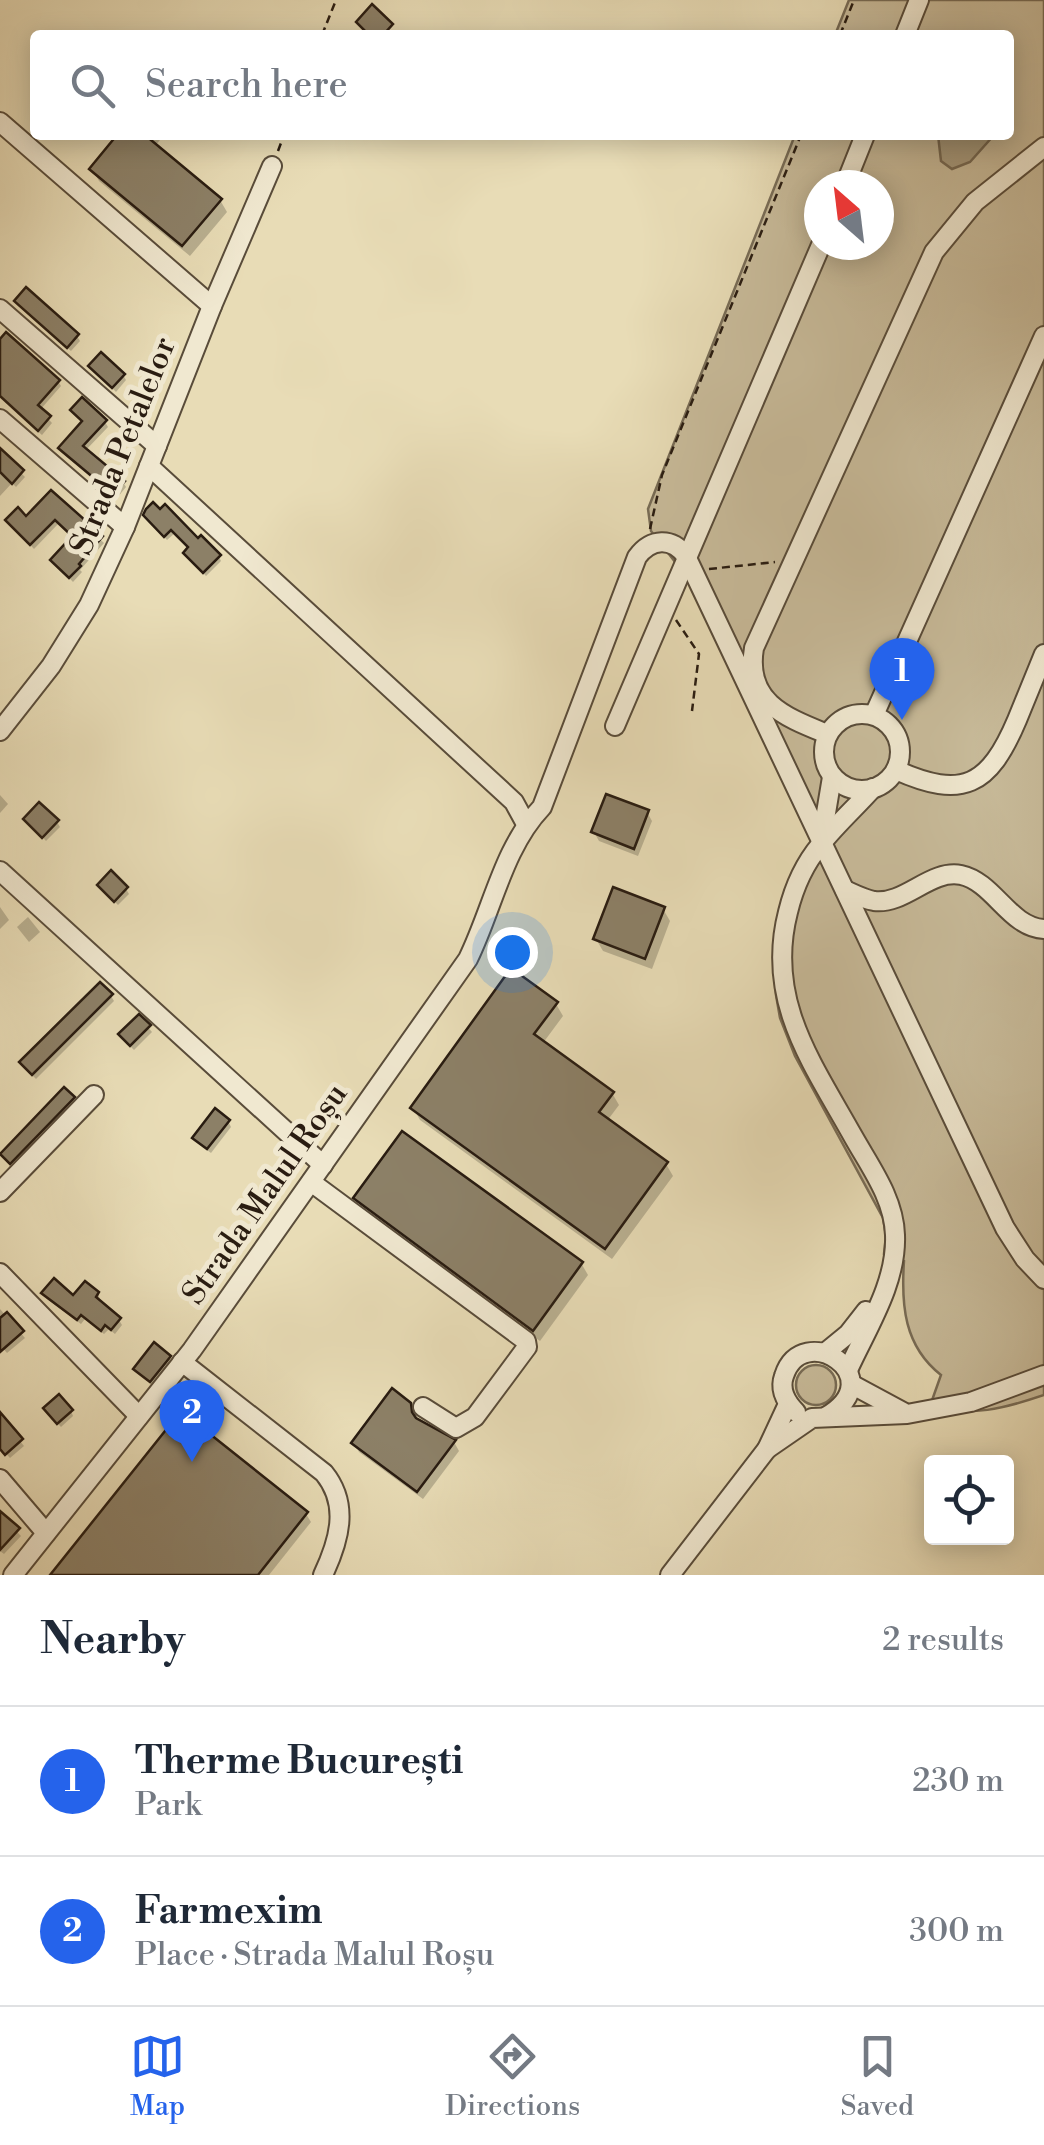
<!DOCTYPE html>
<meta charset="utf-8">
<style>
body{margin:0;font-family:"Libre Bodoni",serif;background:#f6f6f7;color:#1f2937}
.controls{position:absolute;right:30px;bottom:30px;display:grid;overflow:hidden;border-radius:10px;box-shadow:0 5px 25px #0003}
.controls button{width:90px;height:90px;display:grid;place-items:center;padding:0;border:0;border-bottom:2px solid #e0e1e3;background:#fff;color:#1f2937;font:50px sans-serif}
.compass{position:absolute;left:804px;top:170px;width:90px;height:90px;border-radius:50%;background:#fff;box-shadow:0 5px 25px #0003;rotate:332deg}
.you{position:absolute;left:512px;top:952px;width:35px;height:35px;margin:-25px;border:8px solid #fff;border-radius:50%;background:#1a73e8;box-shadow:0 0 0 15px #1a73e833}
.badge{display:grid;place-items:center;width:65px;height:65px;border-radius:50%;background:#2563eb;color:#fff;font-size:32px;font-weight:700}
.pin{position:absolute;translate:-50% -82px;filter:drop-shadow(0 2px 5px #0008)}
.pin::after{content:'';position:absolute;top:52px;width:35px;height:30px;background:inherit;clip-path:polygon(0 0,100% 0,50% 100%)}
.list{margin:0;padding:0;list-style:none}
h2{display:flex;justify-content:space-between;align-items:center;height:130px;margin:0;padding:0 40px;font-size:42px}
h2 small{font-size:32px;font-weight:400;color:#747a83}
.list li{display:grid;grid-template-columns:65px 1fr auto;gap:30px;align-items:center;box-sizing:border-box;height:150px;padding:0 40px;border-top:2px solid #e0e1e3}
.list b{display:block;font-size:38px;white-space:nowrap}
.list p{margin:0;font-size:32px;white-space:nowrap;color:#747a83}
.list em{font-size:32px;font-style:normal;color:#747a83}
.icon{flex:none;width:55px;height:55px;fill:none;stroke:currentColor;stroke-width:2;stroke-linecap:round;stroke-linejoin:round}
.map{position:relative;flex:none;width:1044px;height:1575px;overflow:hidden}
.search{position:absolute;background:#fff;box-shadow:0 5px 25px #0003;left:30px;right:30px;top:30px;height:110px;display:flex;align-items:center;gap:25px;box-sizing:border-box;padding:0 35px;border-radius:10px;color:#747a83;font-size:38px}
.sheet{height:430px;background:#fff}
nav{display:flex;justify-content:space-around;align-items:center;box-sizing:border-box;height:140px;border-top:2px solid #e0e1e3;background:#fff;font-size:28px;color:#747a83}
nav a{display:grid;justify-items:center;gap:5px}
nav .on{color:#2563eb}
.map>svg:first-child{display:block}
</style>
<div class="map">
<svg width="1044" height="1575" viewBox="0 0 1044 1575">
<rect width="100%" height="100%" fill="#e8dcb6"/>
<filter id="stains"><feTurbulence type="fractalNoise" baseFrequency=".002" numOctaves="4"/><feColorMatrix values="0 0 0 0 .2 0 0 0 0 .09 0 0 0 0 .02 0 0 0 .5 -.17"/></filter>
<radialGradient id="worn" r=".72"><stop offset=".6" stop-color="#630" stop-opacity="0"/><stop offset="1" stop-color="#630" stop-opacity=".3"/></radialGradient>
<g fill="#c8bb9a" stroke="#786c56" stroke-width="2.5" fill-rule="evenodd">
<path d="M849 0H1044V1395C1006 1408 969 1418 930 1406L941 1375C904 1346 901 1305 904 1261L884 1254 886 1236 883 1218 795 1056 780 1018 776 995 774 970 820 844 686 576 651 531 648 509 795 135H1009V35H835ZM819 185H879V245H819Z"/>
<circle cx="816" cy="1385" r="20"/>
</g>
<polygon fill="#a79b7e" stroke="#756852" stroke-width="2.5" points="938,135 994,135 970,162 952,169 941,161"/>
<g fill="#0003">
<polygon points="120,135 164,135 155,146 220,200 227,212 190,256 99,181 92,169"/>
<polygon points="17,302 77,336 80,341 71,351 20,307"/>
<polygon points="0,343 58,381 61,386 40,410 52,423 42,435 0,397"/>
<polygon points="91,366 123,375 126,380 116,392"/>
<polygon points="73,411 105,422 108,427 85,451 123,482 126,487 117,498 64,453 84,423"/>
<polygon points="0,452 25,477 16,487 12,483 0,496"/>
<polygon points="51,493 104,543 80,570 82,572 73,582 53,561 74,537 59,523 34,549 8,521 26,519"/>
<polygon points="160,512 219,557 221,561 206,576 188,557 190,549 175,533 167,540 149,520"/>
<polygon points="0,795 8,804 0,813"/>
<polygon points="647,812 652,821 638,856 599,841 594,832"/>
<polygon points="26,820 57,822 60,827 46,841"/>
<polygon points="126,889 129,894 118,905 103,890"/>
<polygon points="0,907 9,920 0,929"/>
<polygon points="663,909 670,921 652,969 603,951 596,939"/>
<polygon points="28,917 40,932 29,942 17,927"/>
<polygon points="111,996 114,1001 36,1079 25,1068"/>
<polygon points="556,1004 563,1016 543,1043 612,1093 619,1105 607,1121 666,1164 673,1176 612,1259 420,1120 413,1108"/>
<polygon points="139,1017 152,1032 134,1050 124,1040"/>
<polygon points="73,1099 76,1104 14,1168 6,1160 3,1155"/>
<polygon points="228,1121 231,1127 211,1153 198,1143 195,1138"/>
<polygon points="356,1198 581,1263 588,1275 540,1341 363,1210"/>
<polygon points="44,1294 74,1299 98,1294 100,1299 98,1302 119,1320 122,1325 115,1334 109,1329 104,1334 85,1319 81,1324 47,1299"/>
<polygon points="0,1309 25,1338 7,1353 0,1345"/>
<polygon points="169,1357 172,1362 154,1386 136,1369"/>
<polygon points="410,1405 415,1414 415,1420 454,1442 459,1451 423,1499 359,1452 354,1443"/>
<polygon points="71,1411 73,1416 61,1427 49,1414"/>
<polygon points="0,1416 24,1446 10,1458 0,1447"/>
<polygon points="0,1514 21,1536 4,1554 0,1551"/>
<polygon points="306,1514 311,1522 269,1575 53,1575"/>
</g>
<g fill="#8c8067" stroke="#291c11" stroke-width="2.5">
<polygon points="372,4 393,24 383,35 369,35 356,22"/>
<polygon points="117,135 145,135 222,199 182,246 89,169"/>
<polygon points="26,287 79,334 67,348 14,301"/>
<polygon points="6,332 60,380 38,405 51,416 38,431 0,396 0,339"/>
<polygon points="101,352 125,374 112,388 88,366"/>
<polygon points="82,397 107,420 83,446 125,481 113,494 58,448 82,421 70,410"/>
<polygon points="0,448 24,470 12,484 0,472"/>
<polygon points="51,490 103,536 79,564 81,566 69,578 50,560 72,536 55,520 30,545 5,520 18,507 26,516"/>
<polygon points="153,502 160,509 165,504 198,538 201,535 221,555 203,573 183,553 188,547 171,530 164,537 143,515 146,509"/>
<polygon points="606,794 649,810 634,849 591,832"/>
<polygon points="39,802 59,820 42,838 23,819"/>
<polygon points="111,870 128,887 114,902 97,885"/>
<polygon points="613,887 665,907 645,959 593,939"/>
<polygon points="511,968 558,1002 534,1034 614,1092 599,1112 668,1162 605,1249 410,1108"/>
<polygon points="100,982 113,994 32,1075 19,1062"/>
<polygon points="139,1014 151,1025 130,1046 118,1034"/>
<polygon points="64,1087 75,1097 10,1164 0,1154"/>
<polygon points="215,1108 230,1120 207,1149 192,1138"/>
<polygon points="402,1131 583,1262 533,1331 353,1198"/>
<polygon points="54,1278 73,1295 85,1281 99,1292 96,1297 121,1318 111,1330 105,1325 101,1331 81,1315 77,1320 41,1293"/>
<polygon points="7,1312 24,1331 0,1352 0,1318"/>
<polygon points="154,1342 171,1356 150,1382 133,1369"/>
<polygon points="392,1388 411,1403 412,1412 416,1418 456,1440 417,1492 351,1443"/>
<polygon points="59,1394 73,1410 57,1424 43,1408"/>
<polygon points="181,1411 308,1512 258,1575 50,1575"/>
<polygon points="0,1412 23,1439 5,1455 0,1449"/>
<polygon points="0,1511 20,1528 0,1550"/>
</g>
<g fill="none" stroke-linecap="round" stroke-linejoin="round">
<defs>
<g id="minor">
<polyline points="905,35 919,0"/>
<polyline points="0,122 212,306"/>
<polyline points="845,185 865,135"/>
<polyline points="0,309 157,446"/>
<polyline points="0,419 125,527"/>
<polyline points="149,466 514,802 526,824"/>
<circle cx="862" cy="752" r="38"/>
<polyline points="874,715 1044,336"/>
<polyline points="615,726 821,245"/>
<polyline points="0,731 51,666 89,605 125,527 212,306 272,166"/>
<path d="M827 734C785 717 745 702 754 648L934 252 975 202 1044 147"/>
<path d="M896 770C963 800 989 786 1017 720 1026 698 1035 676 1044 654"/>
<polyline points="821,843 832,777"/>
<polyline points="0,871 323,1165"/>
<path d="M845 890C854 894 863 899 874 901 905 905 930 869 961 875 994 882 1009 927 1044 929"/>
<polyline points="311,1182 526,1341 527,1347 524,1351 475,1417 456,1428 423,1407"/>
<polyline points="0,1192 94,1095"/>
<polyline points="0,1273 139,1416"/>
<polyline points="826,1352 848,1334 866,1311"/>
<path d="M182 1362 324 1473C350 1505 339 1541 323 1575"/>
<path d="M848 1370C867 1328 897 1283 895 1235 894 1199 871 1168 854 1138 813 1064 765 1001 788 912 794 887 805 863 821 844 837 824 856 807 873 788"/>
<polyline points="851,1384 903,1412"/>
<path d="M796 1412C786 1402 779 1390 784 1376 802 1319 893 1376 827 1416"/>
<polyline points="767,1449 812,1418 907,1414 971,1402 1044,1375"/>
<polyline points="0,1479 46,1533"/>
<path d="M13 1575 192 1350 468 959C493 908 503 848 542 807L637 557C651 538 672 537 686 556L1005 1228 1025 1259 1044 1279"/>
<polyline points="670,1575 767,1449 788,1404"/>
</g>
</defs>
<use href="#minor" stroke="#594c3a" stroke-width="22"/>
<g stroke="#291c11" stroke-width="2.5" stroke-dasharray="8 5" stroke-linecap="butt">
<polyline points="322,35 336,0"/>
<polyline points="840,35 854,0"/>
<polyline points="278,151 284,135"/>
<polyline points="650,529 662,475 801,135"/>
<polyline points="709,569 775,562"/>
<polyline points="676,620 699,654 692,711"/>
</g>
<use href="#minor" stroke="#f0e8d0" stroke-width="18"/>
</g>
<g text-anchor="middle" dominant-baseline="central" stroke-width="10" stroke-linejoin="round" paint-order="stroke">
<g font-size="32" fill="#291c11" stroke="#f0e8d0">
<text transform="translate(123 446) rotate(-68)">Strada Petalelor</text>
<text transform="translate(265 1194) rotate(-55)">Strada Malul Roșu</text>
</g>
</g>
<rect width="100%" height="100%" filter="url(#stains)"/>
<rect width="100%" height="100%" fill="url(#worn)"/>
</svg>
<div class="controls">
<button><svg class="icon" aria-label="locate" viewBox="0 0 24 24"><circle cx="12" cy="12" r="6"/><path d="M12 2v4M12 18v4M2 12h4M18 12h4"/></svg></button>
</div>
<svg class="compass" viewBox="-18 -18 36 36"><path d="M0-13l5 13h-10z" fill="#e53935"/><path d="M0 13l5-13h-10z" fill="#747a83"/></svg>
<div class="you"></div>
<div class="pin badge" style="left:902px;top:720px">1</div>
<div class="pin badge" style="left:192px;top:1462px">2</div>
<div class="search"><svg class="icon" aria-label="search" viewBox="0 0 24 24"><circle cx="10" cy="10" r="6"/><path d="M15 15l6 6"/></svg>Search here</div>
</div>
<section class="sheet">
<h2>Nearby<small>2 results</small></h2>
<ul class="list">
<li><span class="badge">1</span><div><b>Therme București</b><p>Park</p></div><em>230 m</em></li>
<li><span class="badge">2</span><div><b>Farmexim</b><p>Place · Strada Malul Roșu</p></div><em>300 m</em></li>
</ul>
</section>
<nav>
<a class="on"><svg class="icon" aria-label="map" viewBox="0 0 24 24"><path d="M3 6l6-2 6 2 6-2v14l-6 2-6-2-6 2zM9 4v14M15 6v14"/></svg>Map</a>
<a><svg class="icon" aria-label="directions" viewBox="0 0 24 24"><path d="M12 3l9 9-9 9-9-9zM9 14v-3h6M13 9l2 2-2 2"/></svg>Directions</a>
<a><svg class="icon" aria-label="saved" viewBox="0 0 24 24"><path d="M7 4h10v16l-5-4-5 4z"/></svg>Saved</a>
</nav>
